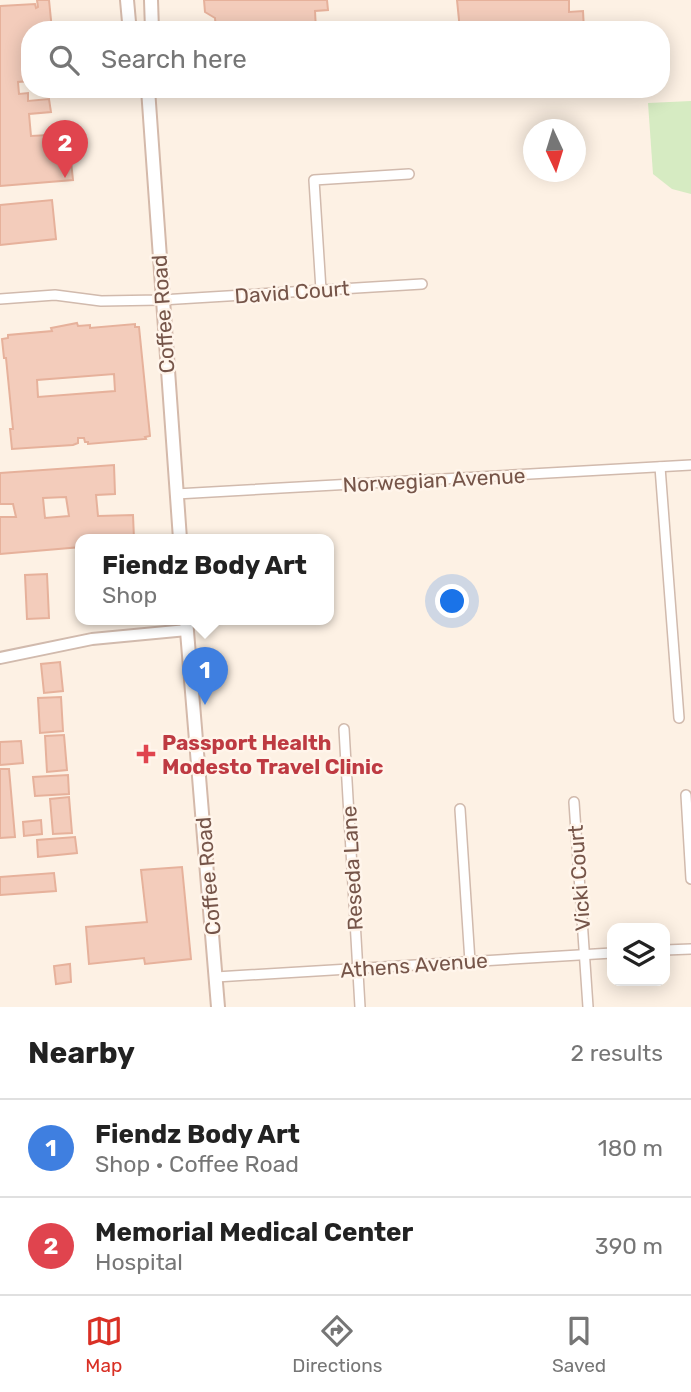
<!DOCTYPE html>
<meta charset="utf-8">
<style>
body{margin:0;font-family:Rubik,sans-serif;background:#f6f6f6;color:#222}
.controls{position:absolute;right:21px;bottom:21px;display:grid;overflow:hidden;border-radius:14px;box-shadow:0 4px 18px #0003}
.controls button{width:63px;height:63px;display:grid;place-items:center;padding:0;border:0;border-bottom:2px solid #e0e0e0;background:#fff;color:#222;font:35px sans-serif}
.compass{position:absolute;left:523px;top:119px;width:63px;height:63px;border-radius:50%;background:#fff;box-shadow:0 4px 18px #0003;rotate:176deg}
.you{position:absolute;left:453px;top:602px;width:24px;height:24px;margin:-18px;border:5px solid #fff;border-radius:50%;background:#1a73e8;box-shadow:0 0 0 10px #1a73e833}
.badge{display:grid;place-items:center;width:46px;height:46px;border-radius:50%;background:#d93025;color:#fff;font-size:23px;font-weight:700}
.pin{position:absolute;translate:-50% -58px;filter:drop-shadow(0 2px 4px #0008)}
.pin::after{content:'';position:absolute;top:37px;width:24px;height:21px;background:inherit;clip-path:polygon(0 0,100% 0,50% 100%)}
.popup{position:absolute;left:75px;top:534px;width:259px;height:91px;box-sizing:border-box;display:grid;place-content:center;border-radius:14px;background:#fff;filter:drop-shadow(0 2px 5px #0005);font-size:23px;white-space:nowrap;color:#767676}
.popup b{font-size:26px;color:#222}
.popup::after{content:'';position:absolute;left:50%;top:100%;margin-left:-14px;border:14px solid transparent;border-top-color:#fff}
.list{margin:0;padding:0;list-style:none}
h2{display:flex;justify-content:space-between;align-items:center;height:91px;margin:0;padding:0 28px;font-size:30px}
h2 small{font-size:23px;font-weight:400;color:#767676}
.list li{display:grid;grid-template-columns:46px 1fr auto;gap:21px;align-items:center;box-sizing:border-box;height:98px;padding:0 28px;border-top:2px solid #e0e0e0}
.list b{display:block;font-size:26px;white-space:nowrap}
.list p{margin:0;font-size:23px;white-space:nowrap;color:#767676}
.list em{font-size:23px;font-style:normal;color:#767676}
.icon{flex:none;width:38px;height:38px;fill:none;stroke:currentColor;stroke-width:2;stroke-linecap:round;stroke-linejoin:round}
.map{position:relative;flex:none;width:691px;height:1007px;overflow:hidden}
.search{position:absolute;background:#fff;box-shadow:0 4px 18px #0003;left:21px;right:21px;top:21px;height:77px;display:flex;align-items:center;gap:18px;box-sizing:border-box;padding:0 24px;border-radius:28px;color:#767676;font-size:26px}
.sheet{height:287px;background:#fff}
nav{display:flex;justify-content:space-around;align-items:center;box-sizing:border-box;height:98px;border-top:2px solid #e0e0e0;background:#fff;font-size:19px;color:#767676}
nav a{display:grid;justify-items:center;gap:4px}
nav .on{color:#d93025}
.map>svg:first-child{display:block}
</style>
<div class="map">
<svg width="691" height="1007" viewBox="0 0 691 1007">
<rect width="100%" height="100%" fill="#fdf1e4"/>
<polygon fill="#d6ebc2" points="691,101 691,194 672,189 653,174 648,103"/>
<g fill="#f3ccbb" stroke="#e6b19b" stroke-width="2" fill-rule="evenodd">
<polygon points="37,0 49,0 52,30 30,30 30,81 18,82 19,94 28,93 28,101 49,99 51,112 29,114 31,136 68,134 70,138 69,143 73,180 0,186 0,6 35,4 36,8 38,7"/>
<polygon points="204,0 327,0 328,10 315,11 316,30 216,30 215,18 205,12"/>
<polygon points="457,0 569,0 569,12 583,11 584,30 460,30"/>
<polygon points="220,89 249,89 249,93 220,95"/>
<polygon points="52,200 56,239 0,245 0,205"/>
<path d="M77 323 78 326 90 325V328L135 324V327H139L150 436 145 437 146 439 88 444V442H85L84 438H78V443L73 445 12 449 10 429H13L6 358H4L2 339 8 338V335L52 331 51 328ZM114 374 115 391 38 397 37 380Z"/>
<path d="M114 465 115 494 96 495 98 516 133 515 134 539H81V547L0 554V517H16L13 504H0V473ZM66 497 69 516 45 518 43 498Z"/>
<polygon points="47,574 49,618 27,619 25,575"/>
<polygon points="60,662 63,691 44,693 41,664"/>
<polygon points="61,697 63,731 40,733 38,698"/>
<polygon points="64,735 67,770 47,772 45,736"/>
<polygon points="21,741 23,763 0,765 0,742"/>
<polygon points="0,769 9,769 15,837 0,838"/>
<polygon points="68,775 69,794 35,796 33,777"/>
<polygon points="69,797 72,833 53,834 50,799"/>
<polygon points="41,820 42,834 24,836 23,822"/>
<polygon points="75,837 77,853 38,857 37,840"/>
<polygon points="182,867 191,959 145,964 144,958 89,964 86,927 147,922 141,870"/>
<polygon points="54,873 56,891 0,895 0,877"/>
<polygon points="70,964 71,982 56,984 54,966"/>
</g>
<g fill="none" stroke-linecap="round" stroke-linejoin="round">
<defs>
<g id="minor">
<polyline points="321,290 314,180 409,174"/>
<polyline points="0,299 55,295 101,301 161,300 422,284"/>
<polyline points="660,467 679,718"/>
<polyline points="176,494 691,465"/>
<polyline points="344,729 360,1007"/>
<polyline points="686,795 691,879"/>
<polyline points="574,802 588,1007"/>
<polyline points="460,809 470,962"/>
<polyline points="665,950 691,949"/>
<polyline points="216,977 612,953"/>
</g>
<polyline id="tertiary" points="0,658 92,639 187,630"/>
<g id="secondary">
<polyline points="127,0 129,22 132,30"/>
<polyline points="151,0 152,30"/>
<polyline points="148,89 180,539"/>
<polyline points="186,619 218,1007"/>
</g>
</defs>
<use href="#minor" stroke="#d1baad" stroke-width="12"/>
<use href="#tertiary" stroke="#d1baad" stroke-width="14"/>
<use href="#secondary" stroke="#d4b9aa" stroke-width="16"/>
<use href="#minor" stroke="#fff" stroke-width="9"/>
<use href="#tertiary" stroke="#fff" stroke-width="10"/>
<use href="#secondary" stroke="#fff" stroke-width="12"/>
</g>
<path fill="#e0444e" stroke="#fff5eb" stroke-width="2.5" d="M142.5 743.5h7v7h7v7h-7v7h-7v-7h-7v-7h7z"/>
<g text-anchor="middle" dominant-baseline="central" stroke-width="5" stroke-linejoin="round" paint-order="stroke">
<g font-size="21" fill="#765549" stroke="#fff5eb">
<text transform="translate(292 292) rotate(-4)">David Court</text>
<text transform="translate(163 314) rotate(-94)">Coffee Road</text>
<text transform="translate(434 480) rotate(-3)">Norwegian Avenue</text>
<text transform="translate(352 868) rotate(-93)">Reseda Lane</text>
<text transform="translate(208 876) rotate(-95)">Coffee Road</text>
<text transform="translate(579 878) rotate(-94)">Vicki Court</text>
<text transform="translate(414 965) rotate(-4)">Athens Avenue</text>
</g>
<g font-size="21" font-weight="bold" fill="#be3a42" stroke="#fff5eb" text-anchor="start">
<text x="162" y="742">Passport Health<tspan x="162" dy="24">Modesto Travel Clinic</tspan></text>
</g>
</g>
</svg>
<div class="controls">
<button><svg class="icon" aria-label="layers" viewBox="0 0 24 24"><path d="M12 4l9 5-9 5-9-5zM3 14l9 5 9-5"/></svg></button>
</div>
<svg class="compass" viewBox="-18 -18 36 36"><path d="M0-13l5 13h-10z" fill="#e53935"/><path d="M0 13l5-13h-10z" fill="#767676"/></svg>
<div class="you"></div>
<div class="pin badge" style="left:205px;top:705px;background:#3f7fe0">1</div>
<div class="popup"><b>Fiendz Body Art</b>Shop</div>
<div class="pin badge" style="left:65px;top:178px;background:#e0444e">2</div>
<div class="search"><svg class="icon" aria-label="search" viewBox="0 0 24 24"><circle cx="10" cy="10" r="6"/><path d="M15 15l6 6"/></svg>Search here</div>
</div>
<section class="sheet">
<h2>Nearby<small>2 results</small></h2>
<ul class="list">
<li><span class="badge" style="background:#3f7fe0">1</span><div><b>Fiendz Body Art</b><p>Shop · Coffee Road</p></div><em>180 m</em></li>
<li><span class="badge" style="background:#e0444e">2</span><div><b>Memorial Medical Center</b><p>Hospital</p></div><em>390 m</em></li>
</ul>
</section>
<nav>
<a class="on"><svg class="icon" aria-label="map" viewBox="0 0 24 24"><path d="M3 6l6-2 6 2 6-2v14l-6 2-6-2-6 2zM9 4v14M15 6v14"/></svg>Map</a>
<a><svg class="icon" aria-label="directions" viewBox="0 0 24 24"><path d="M12 3l9 9-9 9-9-9zM9 14v-3h6M13 9l2 2-2 2"/></svg>Directions</a>
<a><svg class="icon" aria-label="saved" viewBox="0 0 24 24"><path d="M7 4h10v16l-5-4-5 4z"/></svg>Saved</a>
</nav>
